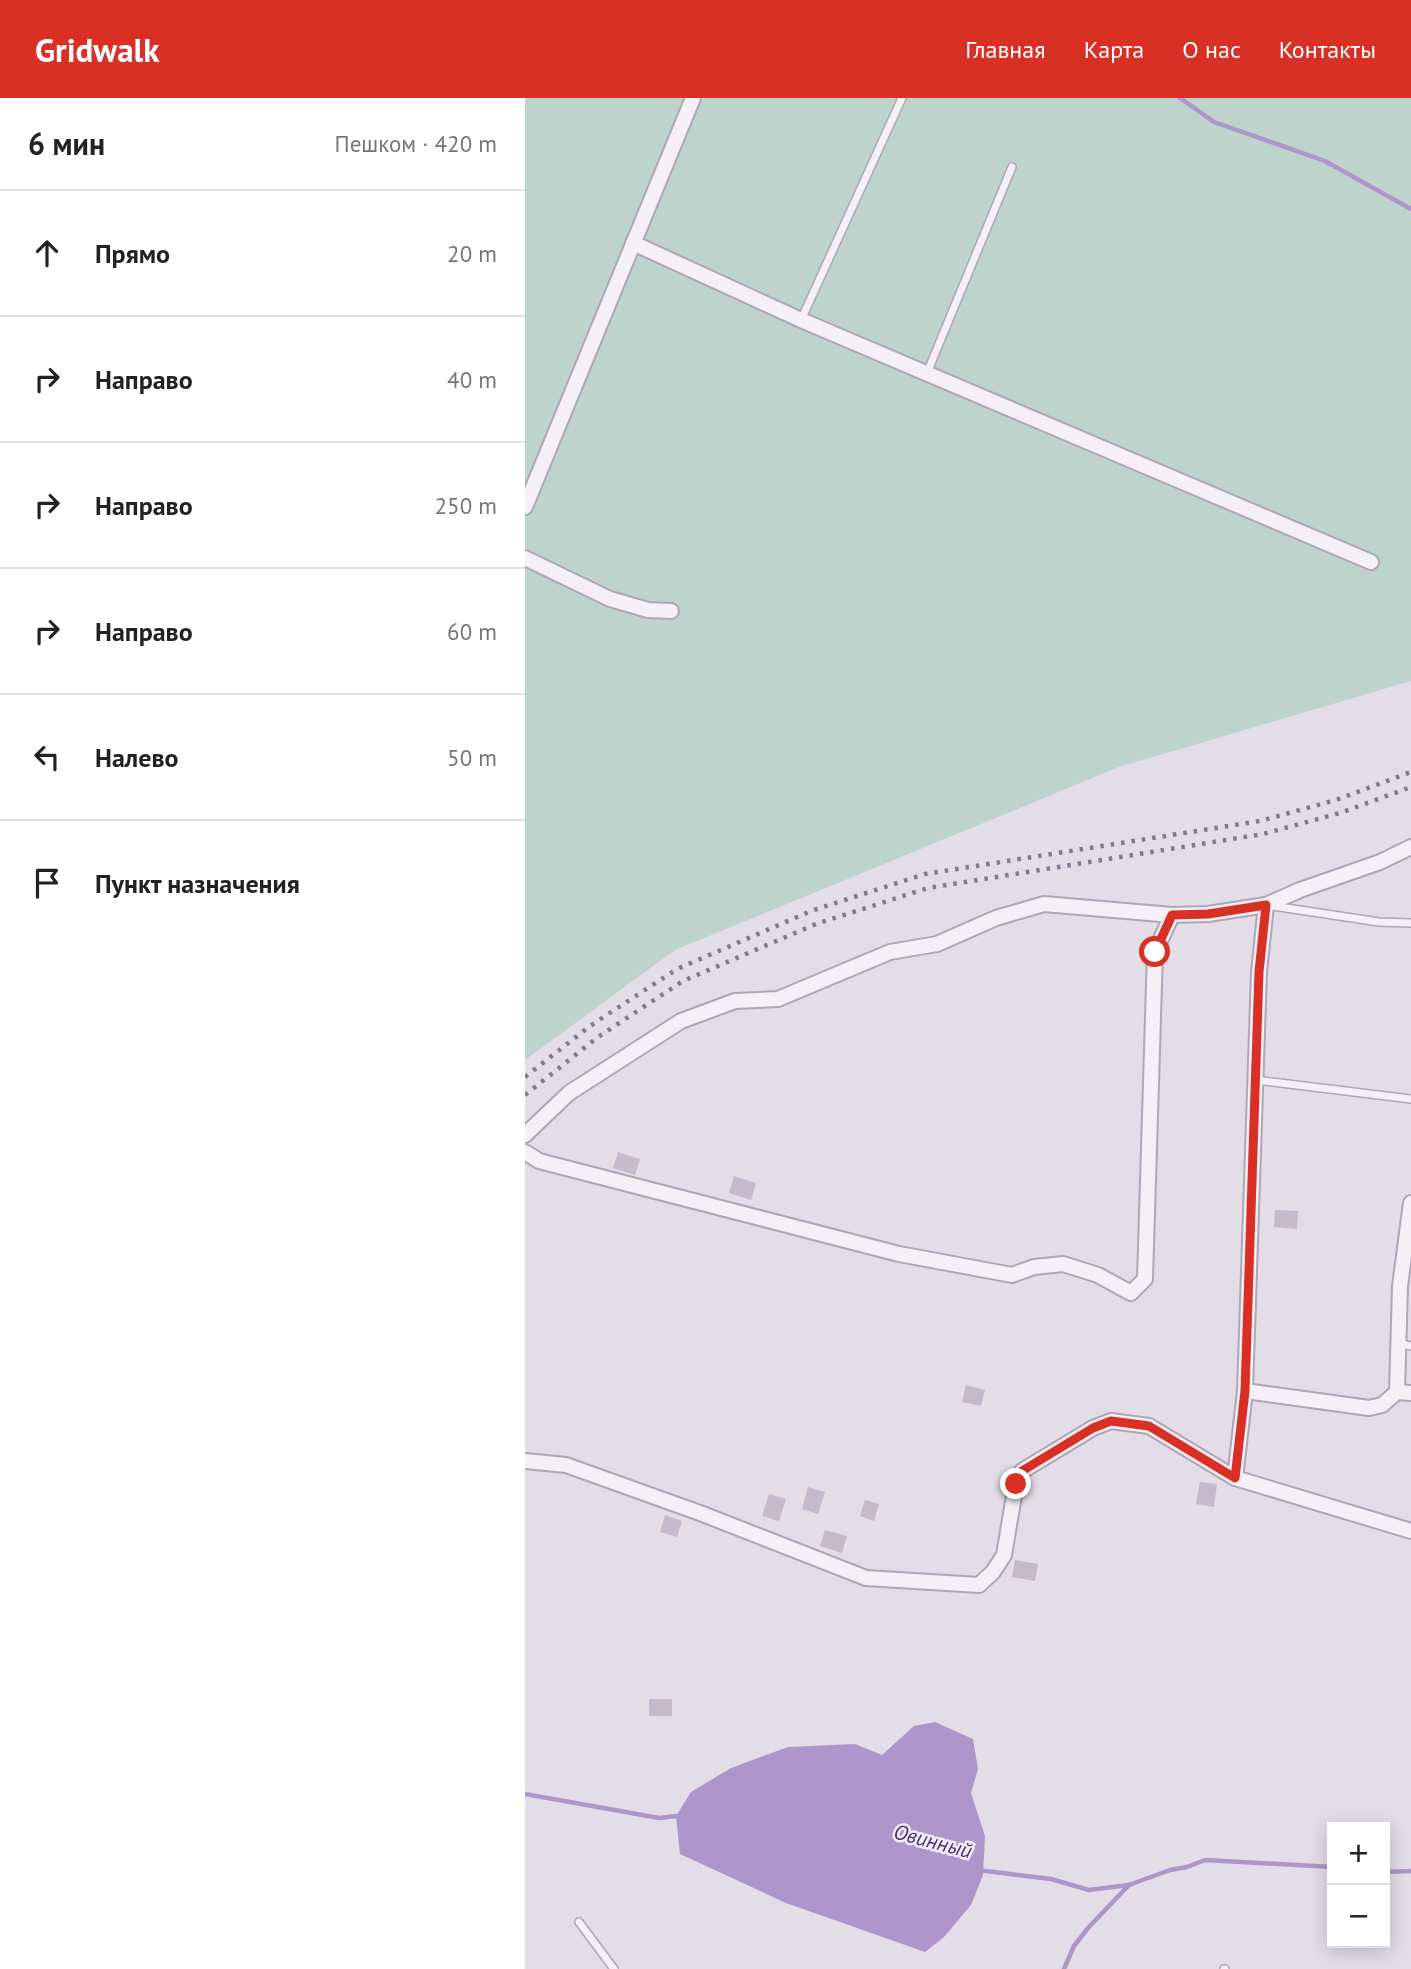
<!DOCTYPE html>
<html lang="ru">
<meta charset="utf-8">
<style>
body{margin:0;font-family:"PT Sans",sans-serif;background:#f6f6f6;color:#222}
.controls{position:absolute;right:21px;bottom:21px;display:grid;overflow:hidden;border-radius:0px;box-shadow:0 4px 18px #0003}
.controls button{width:63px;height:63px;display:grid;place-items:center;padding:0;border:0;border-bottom:2px solid #e0e0e0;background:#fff;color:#222;font:35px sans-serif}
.stop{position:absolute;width:21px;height:21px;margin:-16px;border:5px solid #d93025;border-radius:50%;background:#fff}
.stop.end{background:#d93025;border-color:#fff;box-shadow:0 2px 7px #0008}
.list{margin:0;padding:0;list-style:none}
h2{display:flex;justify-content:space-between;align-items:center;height:91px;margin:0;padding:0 28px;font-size:30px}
h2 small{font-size:23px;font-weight:400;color:#767676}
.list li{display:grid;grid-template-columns:46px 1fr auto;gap:21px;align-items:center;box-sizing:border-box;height:126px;padding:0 28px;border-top:2px solid #e0e0e0}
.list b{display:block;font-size:26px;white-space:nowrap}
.list em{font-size:23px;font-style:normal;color:#767676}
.icon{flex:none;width:38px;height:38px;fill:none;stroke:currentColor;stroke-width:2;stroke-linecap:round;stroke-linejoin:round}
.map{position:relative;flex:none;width:886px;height:1871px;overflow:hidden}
header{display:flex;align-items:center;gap:42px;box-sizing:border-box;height:98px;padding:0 35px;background:#d93025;color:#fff}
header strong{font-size:33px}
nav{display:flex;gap:38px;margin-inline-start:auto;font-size:24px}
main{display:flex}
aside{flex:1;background:#fff}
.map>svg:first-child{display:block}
</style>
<header>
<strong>Gridwalk</strong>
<nav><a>Главная</a><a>Карта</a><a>О нас</a><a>Контакты</a></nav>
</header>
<main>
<aside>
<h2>6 мин<small>Пешком · 420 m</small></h2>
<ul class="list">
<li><svg class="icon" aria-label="ahead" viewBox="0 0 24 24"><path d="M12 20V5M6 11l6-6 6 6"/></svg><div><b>Прямо</b></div><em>20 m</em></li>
<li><svg class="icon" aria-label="right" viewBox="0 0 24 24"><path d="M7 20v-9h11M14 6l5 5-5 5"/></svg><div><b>Направо</b></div><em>40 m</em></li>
<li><svg class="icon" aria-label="right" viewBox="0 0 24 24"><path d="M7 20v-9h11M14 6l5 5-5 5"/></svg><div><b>Направо</b></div><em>250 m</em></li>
<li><svg class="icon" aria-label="right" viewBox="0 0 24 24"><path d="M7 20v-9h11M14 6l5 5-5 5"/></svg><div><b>Направо</b></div><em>60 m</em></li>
<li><svg class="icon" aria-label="left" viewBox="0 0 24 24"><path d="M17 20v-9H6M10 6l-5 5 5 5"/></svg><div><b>Налево</b></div><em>50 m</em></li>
<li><svg class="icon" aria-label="arrive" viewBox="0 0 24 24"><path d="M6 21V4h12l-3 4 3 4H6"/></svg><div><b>Пункт назначения</b></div></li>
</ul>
</aside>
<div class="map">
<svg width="886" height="1871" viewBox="0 0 886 1871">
<rect width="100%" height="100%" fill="#e3dde8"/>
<polygon fill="#bed3cc" points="0,0 886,0 886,583 594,669 150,852 0,962"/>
<polygon fill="#ae95cb" points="410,1624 448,1641 453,1671 446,1695 460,1738 458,1777 446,1807 419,1839 400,1854 261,1805 155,1756 151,1718 166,1694 206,1670 263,1649 330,1646 357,1657 389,1628"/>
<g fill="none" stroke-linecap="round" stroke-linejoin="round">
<g stroke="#ae95cb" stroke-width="4.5">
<polyline points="655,0 689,24 800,63 886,111"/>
<polyline points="0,1696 134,1720 151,1718 154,1719"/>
<polyline points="453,1772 526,1781 564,1792 604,1787 645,1772 662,1769 680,1762 807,1769"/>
<polyline points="860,1774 886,1773"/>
<polyline points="539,1871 549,1848 563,1830 604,1787"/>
</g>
</g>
<g fill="#c4bacb">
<polygon points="93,1054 115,1061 110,1077 88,1070"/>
<polygon points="209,1078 231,1085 226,1102 204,1095"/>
<polygon points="750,1112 773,1113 772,1131 749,1129"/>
<polygon points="441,1287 460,1292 456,1308 437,1304"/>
<polygon points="675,1384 692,1386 689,1409 671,1406"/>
<polygon points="283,1389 300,1394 293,1416 277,1411"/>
<polygon points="244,1396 261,1401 254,1423 237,1418"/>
<polygon points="340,1402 354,1406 349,1423 335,1418"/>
<polygon points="140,1417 157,1423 152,1439 135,1434"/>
<polygon points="300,1432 322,1438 317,1455 295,1448"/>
<polygon points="490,1462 513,1466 510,1483 487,1479"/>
<rect x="124" y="1601" width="23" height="17"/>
</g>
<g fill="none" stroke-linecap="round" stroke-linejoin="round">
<defs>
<g id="service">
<polyline points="276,222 377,0"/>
<polyline points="402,275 487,69"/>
<polyline points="748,808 854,824 886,825"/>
<polyline points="731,982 886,1001"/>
<polyline points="873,1245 886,1248"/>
<polyline points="54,1824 89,1871"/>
<polyline points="699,1871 700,1871"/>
</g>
<g id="minor">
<polyline points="108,145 276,222 846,464"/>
<polyline points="0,409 168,0"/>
<polyline points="0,460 85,501 123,512 146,513"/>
<polyline points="0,1037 44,995 156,923 210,903 253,901 365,854 412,846 471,820 519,806 647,817 683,816 741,807 775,792 855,764 886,749"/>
<polyline points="0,1054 14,1063 374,1156 487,1177 509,1169 538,1166 573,1177 606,1195 620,1181 630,854 647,817"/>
<polyline points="720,1293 844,1310 857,1307 872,1294 886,1295"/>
<polyline points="872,1294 875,1188 886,1105"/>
<polyline points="0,1363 41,1367 175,1415 341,1480 454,1487 468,1474 479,1457 491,1386 497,1373 568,1330 586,1323 624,1328 710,1380 886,1433"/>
<polyline points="710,1380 720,1293 734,874 741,807"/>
</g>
</defs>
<use href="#service" stroke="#afa6b6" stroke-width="10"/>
<use href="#minor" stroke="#afa6b6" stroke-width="18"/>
<use href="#service" stroke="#f4f0f6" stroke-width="7"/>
<use href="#minor" stroke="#f4f0f6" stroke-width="14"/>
<g stroke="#867693" stroke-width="4.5" stroke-dasharray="3.5 7" stroke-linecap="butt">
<polyline points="0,979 65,928 152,871 286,813 400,776 735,723 811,702 886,674"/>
<polyline points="0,997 73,939 158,883 291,826 403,790 738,736 815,715 886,689"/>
</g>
</g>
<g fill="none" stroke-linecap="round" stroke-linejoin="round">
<polyline stroke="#d93025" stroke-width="9" points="491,1386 497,1373 568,1330 586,1323 624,1328 710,1380 720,1293 734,874 741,807 683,816 647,817 630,854"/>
</g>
<g text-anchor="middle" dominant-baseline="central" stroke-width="5" stroke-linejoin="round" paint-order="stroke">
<g font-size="21" font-style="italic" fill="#512d76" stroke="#f2edf6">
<text transform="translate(408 1743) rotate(15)">Овинный</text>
</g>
</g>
</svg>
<div class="controls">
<button>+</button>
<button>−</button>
</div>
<div class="stop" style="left:630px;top:854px"></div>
<div class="stop end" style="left:491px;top:1386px"></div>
</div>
</main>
